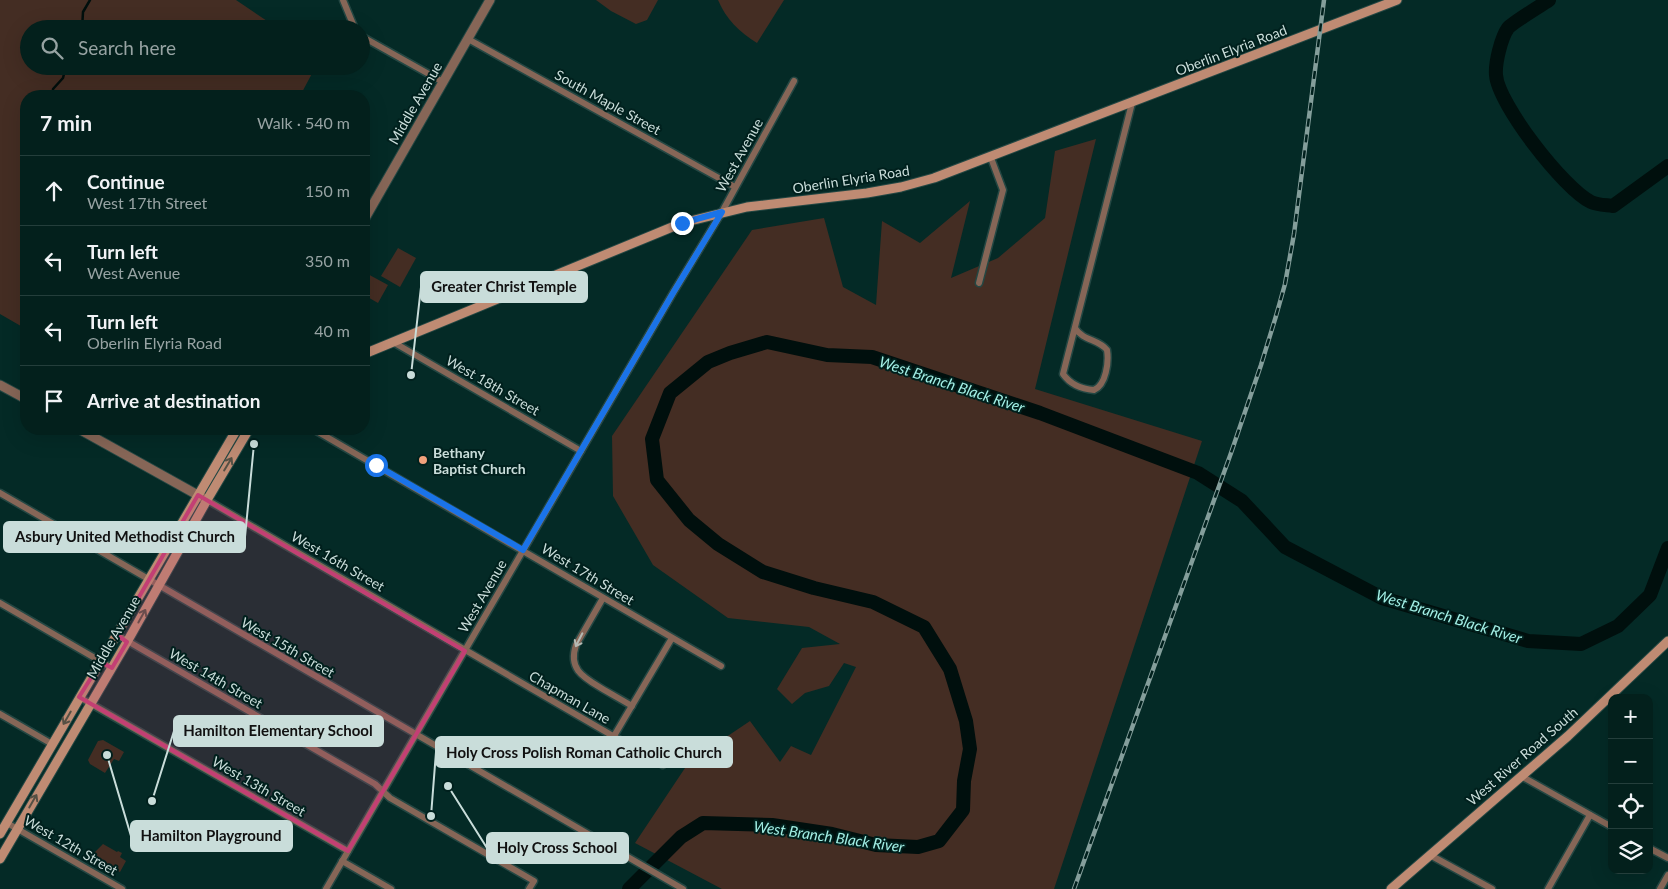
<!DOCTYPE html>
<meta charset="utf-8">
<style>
body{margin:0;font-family:Lato,sans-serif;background:#0d2825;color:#f1f3f6}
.controls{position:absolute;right:15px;bottom:15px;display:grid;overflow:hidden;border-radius:10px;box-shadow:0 5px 20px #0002}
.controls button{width:45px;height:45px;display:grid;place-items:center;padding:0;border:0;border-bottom:1px solid #243e3b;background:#03201c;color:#f1f3f6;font:25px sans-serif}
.stop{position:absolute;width:15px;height:15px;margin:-11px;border:4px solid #1a73e8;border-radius:50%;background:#fff}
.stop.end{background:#1a73e8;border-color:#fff;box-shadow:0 1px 5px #0008}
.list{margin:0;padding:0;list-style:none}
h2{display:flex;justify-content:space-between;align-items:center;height:65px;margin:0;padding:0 20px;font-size:21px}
h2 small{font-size:16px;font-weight:400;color:#97a3a3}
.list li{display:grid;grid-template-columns:32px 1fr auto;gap:15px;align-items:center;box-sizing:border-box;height:70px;padding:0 20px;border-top:1px solid #243e3b}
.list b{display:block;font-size:19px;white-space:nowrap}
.list p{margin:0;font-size:16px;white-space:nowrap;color:#97a3a3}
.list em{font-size:16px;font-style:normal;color:#97a3a3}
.icon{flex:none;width:28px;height:28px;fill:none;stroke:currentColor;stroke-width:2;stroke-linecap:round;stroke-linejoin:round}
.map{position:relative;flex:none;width:1668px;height:889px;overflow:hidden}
.search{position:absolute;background:#03201c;box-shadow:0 5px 20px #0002;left:20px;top:20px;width:350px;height:55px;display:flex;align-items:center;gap:12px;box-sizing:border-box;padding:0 18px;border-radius:28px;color:#97a3a3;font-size:19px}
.panel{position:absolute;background:#03201c;box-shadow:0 5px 20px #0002;left:20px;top:90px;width:350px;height:345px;border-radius:20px}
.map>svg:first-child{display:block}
</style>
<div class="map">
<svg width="1668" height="889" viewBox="0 0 1668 889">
<rect width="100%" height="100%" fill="#042a26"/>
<g fill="#442d23">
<polygon points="0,0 236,0 279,29 29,29 29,66 316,66 300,96 26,96 26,329 0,314"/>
<polygon points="596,0 658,0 647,20 636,24 611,11"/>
<path d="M718 0H784L757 43C739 32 726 19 718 0Z"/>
<polygon points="1096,139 1035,389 1202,441 1054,889 722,889 635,843 689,762 750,721 780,762 791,746 811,755 856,667 844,663 829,686 805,693 792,704 777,689 802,648 840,644 809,627 728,618 653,565 613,496 612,436 752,230 824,218 843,287 876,305 882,221 920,243 970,201 951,278 998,258 1045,218 1055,151"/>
<polygon points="398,248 416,258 400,287 381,276"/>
<polygon points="364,272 388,285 378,303 364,295"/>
<polygon points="103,740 124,752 119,761 114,759 105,773 90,764 88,760 98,741"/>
<polygon points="103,844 117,852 118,851 122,853 120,857 126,861 120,872 94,858 93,854"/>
</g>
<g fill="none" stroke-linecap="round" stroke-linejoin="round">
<g stroke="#000f0d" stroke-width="2.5">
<polyline points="82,29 83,12 90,0"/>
<polyline points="57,96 53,93 53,89 63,78 65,70 62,66"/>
<polyline points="24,383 26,379"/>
</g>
<g stroke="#000f0d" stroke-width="14">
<path d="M1549 0C1542 5 1512 23 1508 28 1501 38 1495 63 1496 75 1498 104 1564 189 1591 202 1597 205 1606 205 1613 206L1668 166"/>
<polyline points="629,889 681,837 703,823 772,825 832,834 876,845 918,847 939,841 963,810 964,781 970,749 966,721 950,669 924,627 873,602 814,588 763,572 718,544 689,520 657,480 652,439 670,393 708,362 730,353 767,342 827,355 872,357 1040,413 1198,473 1242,501 1285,547 1382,598 1528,641 1581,644 1618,626 1650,595 1668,548"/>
</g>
<defs>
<g id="minor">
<polyline points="343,0 355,29"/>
<polyline points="361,36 443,82"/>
<polyline points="468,39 735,187"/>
<polyline points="979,283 1003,190 991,158"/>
<path d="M1075 328C1083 341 1099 339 1107 350 1109 362 1106 385 1094 390 1081 389 1070 384 1063 374L1132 103"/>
<polyline points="393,342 581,451"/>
<polyline points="313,429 721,666"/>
<polyline points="0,493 683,889"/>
<polyline points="207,500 663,765"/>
<path d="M603 598 576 645C568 669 583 677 601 688 611 694 622 700 632 706"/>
<polyline points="0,603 112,668"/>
<polyline points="117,635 375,784 390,798 534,881 529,889"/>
<polyline points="79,697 348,851"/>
<polyline points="0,714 52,744"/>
<polyline points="614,736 672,638"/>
<polyline points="1521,776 1612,827"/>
<polyline points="7,823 122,889"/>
<polyline points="1649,848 1668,858"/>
<polyline points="1430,855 1492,889"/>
<polyline points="342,861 391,889"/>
<polyline points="326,889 673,293 722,212 794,81"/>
<polyline points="1548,889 1590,815"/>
<polyline points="1660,889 1668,875"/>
</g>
<g id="tertiary">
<polyline points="364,220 490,0"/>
<polyline points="0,385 26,399"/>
<polyline points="79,429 203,498"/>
</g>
<g id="secondary">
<polyline points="364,354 682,223 747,207 867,193 901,187 934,178 1397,0"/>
<polyline points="0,834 237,429"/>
<polyline points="0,859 127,642 207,500 249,429"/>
<polyline points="1391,889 1568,736 1668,641"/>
</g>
</defs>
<use href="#minor" stroke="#244743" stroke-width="9"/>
<use href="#tertiary" stroke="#244743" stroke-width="11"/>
<use href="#secondary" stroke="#244743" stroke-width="11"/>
<use href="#minor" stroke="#866657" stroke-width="6"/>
<use href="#tertiary" stroke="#866657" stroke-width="9"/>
<use href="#secondary" stroke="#bf8b73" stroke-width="9"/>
<defs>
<polyline id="rail" points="1074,889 1231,453 1261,365 1276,316 1285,284 1294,234 1324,0"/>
</defs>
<use href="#rail" stroke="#849e9b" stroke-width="4.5"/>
<use href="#rail" stroke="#00201d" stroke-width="2.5" stroke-dasharray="8" stroke-linecap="butt"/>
</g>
<defs><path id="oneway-shaft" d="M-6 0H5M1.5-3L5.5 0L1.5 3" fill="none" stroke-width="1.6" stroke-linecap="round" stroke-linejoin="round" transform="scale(1.25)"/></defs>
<g stroke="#565044">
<use href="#oneway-shaft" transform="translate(228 464) rotate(-59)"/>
<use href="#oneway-shaft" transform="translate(142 616) rotate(-61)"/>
<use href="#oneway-shaft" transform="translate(67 718) rotate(120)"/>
<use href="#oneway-shaft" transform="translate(33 801) rotate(-60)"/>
</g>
<use stroke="#b5b9b3" href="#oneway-shaft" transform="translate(579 640) rotate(117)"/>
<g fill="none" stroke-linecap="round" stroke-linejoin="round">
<polyline stroke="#1a73e8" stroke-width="6" points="376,465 523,550 673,293 722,212 682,223"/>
</g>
<path fill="#c33f74" fill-opacity="0.2" stroke="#c33f74" stroke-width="4" stroke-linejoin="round" d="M198 495 465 651 348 851 79 697 101 662 112 668 127 642 117 635Z"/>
<circle fill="#f1a17c" stroke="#00201d" stroke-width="2" cx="423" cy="460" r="5"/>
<g text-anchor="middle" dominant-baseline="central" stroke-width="4" stroke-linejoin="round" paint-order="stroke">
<g font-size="14" fill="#c9ddda" stroke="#00201d">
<text transform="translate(1231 50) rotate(-21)">Oberlin Elyria Road</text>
<text transform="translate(608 102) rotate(29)">South Maple Street</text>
<text transform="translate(415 103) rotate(-60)">Middle Avenue</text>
<text transform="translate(739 155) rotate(-61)">West Avenue</text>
<text transform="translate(851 179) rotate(-9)">Oberlin Elyria Road</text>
<text transform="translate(493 385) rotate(30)">West 18th Street</text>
<text transform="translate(338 561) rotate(30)">West 16th Street</text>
<text transform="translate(588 574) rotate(31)">West 17th Street</text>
<text transform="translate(482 596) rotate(-60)">West Avenue</text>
<text transform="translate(113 637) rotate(-60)">Middle Avenue</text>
<text transform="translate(288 647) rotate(30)">West 15th Street</text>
<text transform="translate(216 678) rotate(30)">West 14th Street</text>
<text transform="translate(570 697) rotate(30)">Chapman Lane</text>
<text transform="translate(1522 756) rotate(-41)">West River Road South</text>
<text transform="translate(259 786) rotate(30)">West 13th Street</text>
<text transform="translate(71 845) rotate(30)">West 12th Street</text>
</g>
<g font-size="14" font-weight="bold" fill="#c9ddda" stroke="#00201d" text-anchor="start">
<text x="433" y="452">Bethany<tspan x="433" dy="16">Baptist Church</tspan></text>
</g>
<g font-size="15" font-style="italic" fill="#a3f0e6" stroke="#00201d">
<text transform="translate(952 384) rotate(18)">West Branch Black River</text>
<text transform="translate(1449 616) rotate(17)">West Branch Black River</text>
<text transform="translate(829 836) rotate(8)">West Branch Black River</text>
</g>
</g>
<path fill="none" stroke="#c9ddda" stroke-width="2" d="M411 375L421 287M254 444L245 537M152 801L174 731M431 816L436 752M107 755L131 836M448 786L487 848"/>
<g fill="#c9ddda" stroke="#00201d" stroke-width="2">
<circle cx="411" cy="375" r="5"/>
<circle cx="254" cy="444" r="5"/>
<circle cx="152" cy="801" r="5"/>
<circle cx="431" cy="816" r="5"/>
<circle cx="107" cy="755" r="5"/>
<circle cx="448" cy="786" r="5"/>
</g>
<g fill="#c9ddda" stroke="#c9ddda" stroke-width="2">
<rect x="421" y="272" width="166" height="30" rx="5"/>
<rect x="4" y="522" width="241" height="30" rx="5"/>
<rect x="174" y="716" width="209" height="30" rx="5"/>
<rect x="436" y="737" width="296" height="30" rx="5"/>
<rect x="131" y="821" width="161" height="30" rx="5"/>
<rect x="487" y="833" width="141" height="30" rx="5"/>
</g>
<g font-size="15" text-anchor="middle" font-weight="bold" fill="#111">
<text x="504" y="292">Greater Christ Temple</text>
<text x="125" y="542">Asbury United Methodist Church</text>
<text x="278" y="736">Hamilton Elementary School</text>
<text x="584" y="758">Holy Cross Polish Roman Catholic Church</text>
<text x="211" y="841">Hamilton Playground</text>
<text x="557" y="853">Holy Cross School</text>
</g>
</svg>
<div class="controls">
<button>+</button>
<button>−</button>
<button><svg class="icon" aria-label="locate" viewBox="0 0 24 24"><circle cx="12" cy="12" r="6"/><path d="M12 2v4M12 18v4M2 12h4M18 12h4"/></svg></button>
<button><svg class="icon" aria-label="layers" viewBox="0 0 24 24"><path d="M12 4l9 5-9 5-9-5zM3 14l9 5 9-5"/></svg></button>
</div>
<div class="stop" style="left:376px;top:465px"></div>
<div class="stop end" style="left:682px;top:223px"></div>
<div class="search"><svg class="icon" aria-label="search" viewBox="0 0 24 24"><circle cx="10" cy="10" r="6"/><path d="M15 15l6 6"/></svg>Search here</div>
<section class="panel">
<h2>7 min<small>Walk · 540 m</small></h2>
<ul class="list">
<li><svg class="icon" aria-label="ahead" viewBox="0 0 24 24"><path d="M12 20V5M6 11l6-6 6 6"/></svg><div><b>Continue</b><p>West 17th Street</p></div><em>150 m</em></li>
<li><svg class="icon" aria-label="left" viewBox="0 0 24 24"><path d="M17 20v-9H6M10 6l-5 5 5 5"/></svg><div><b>Turn left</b><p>West Avenue</p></div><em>350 m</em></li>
<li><svg class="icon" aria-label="left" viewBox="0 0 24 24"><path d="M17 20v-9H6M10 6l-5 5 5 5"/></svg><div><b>Turn left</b><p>Oberlin Elyria Road</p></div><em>40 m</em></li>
<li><svg class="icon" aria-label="arrive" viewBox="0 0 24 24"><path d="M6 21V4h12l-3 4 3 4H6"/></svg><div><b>Arrive at destination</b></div></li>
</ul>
</section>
</div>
